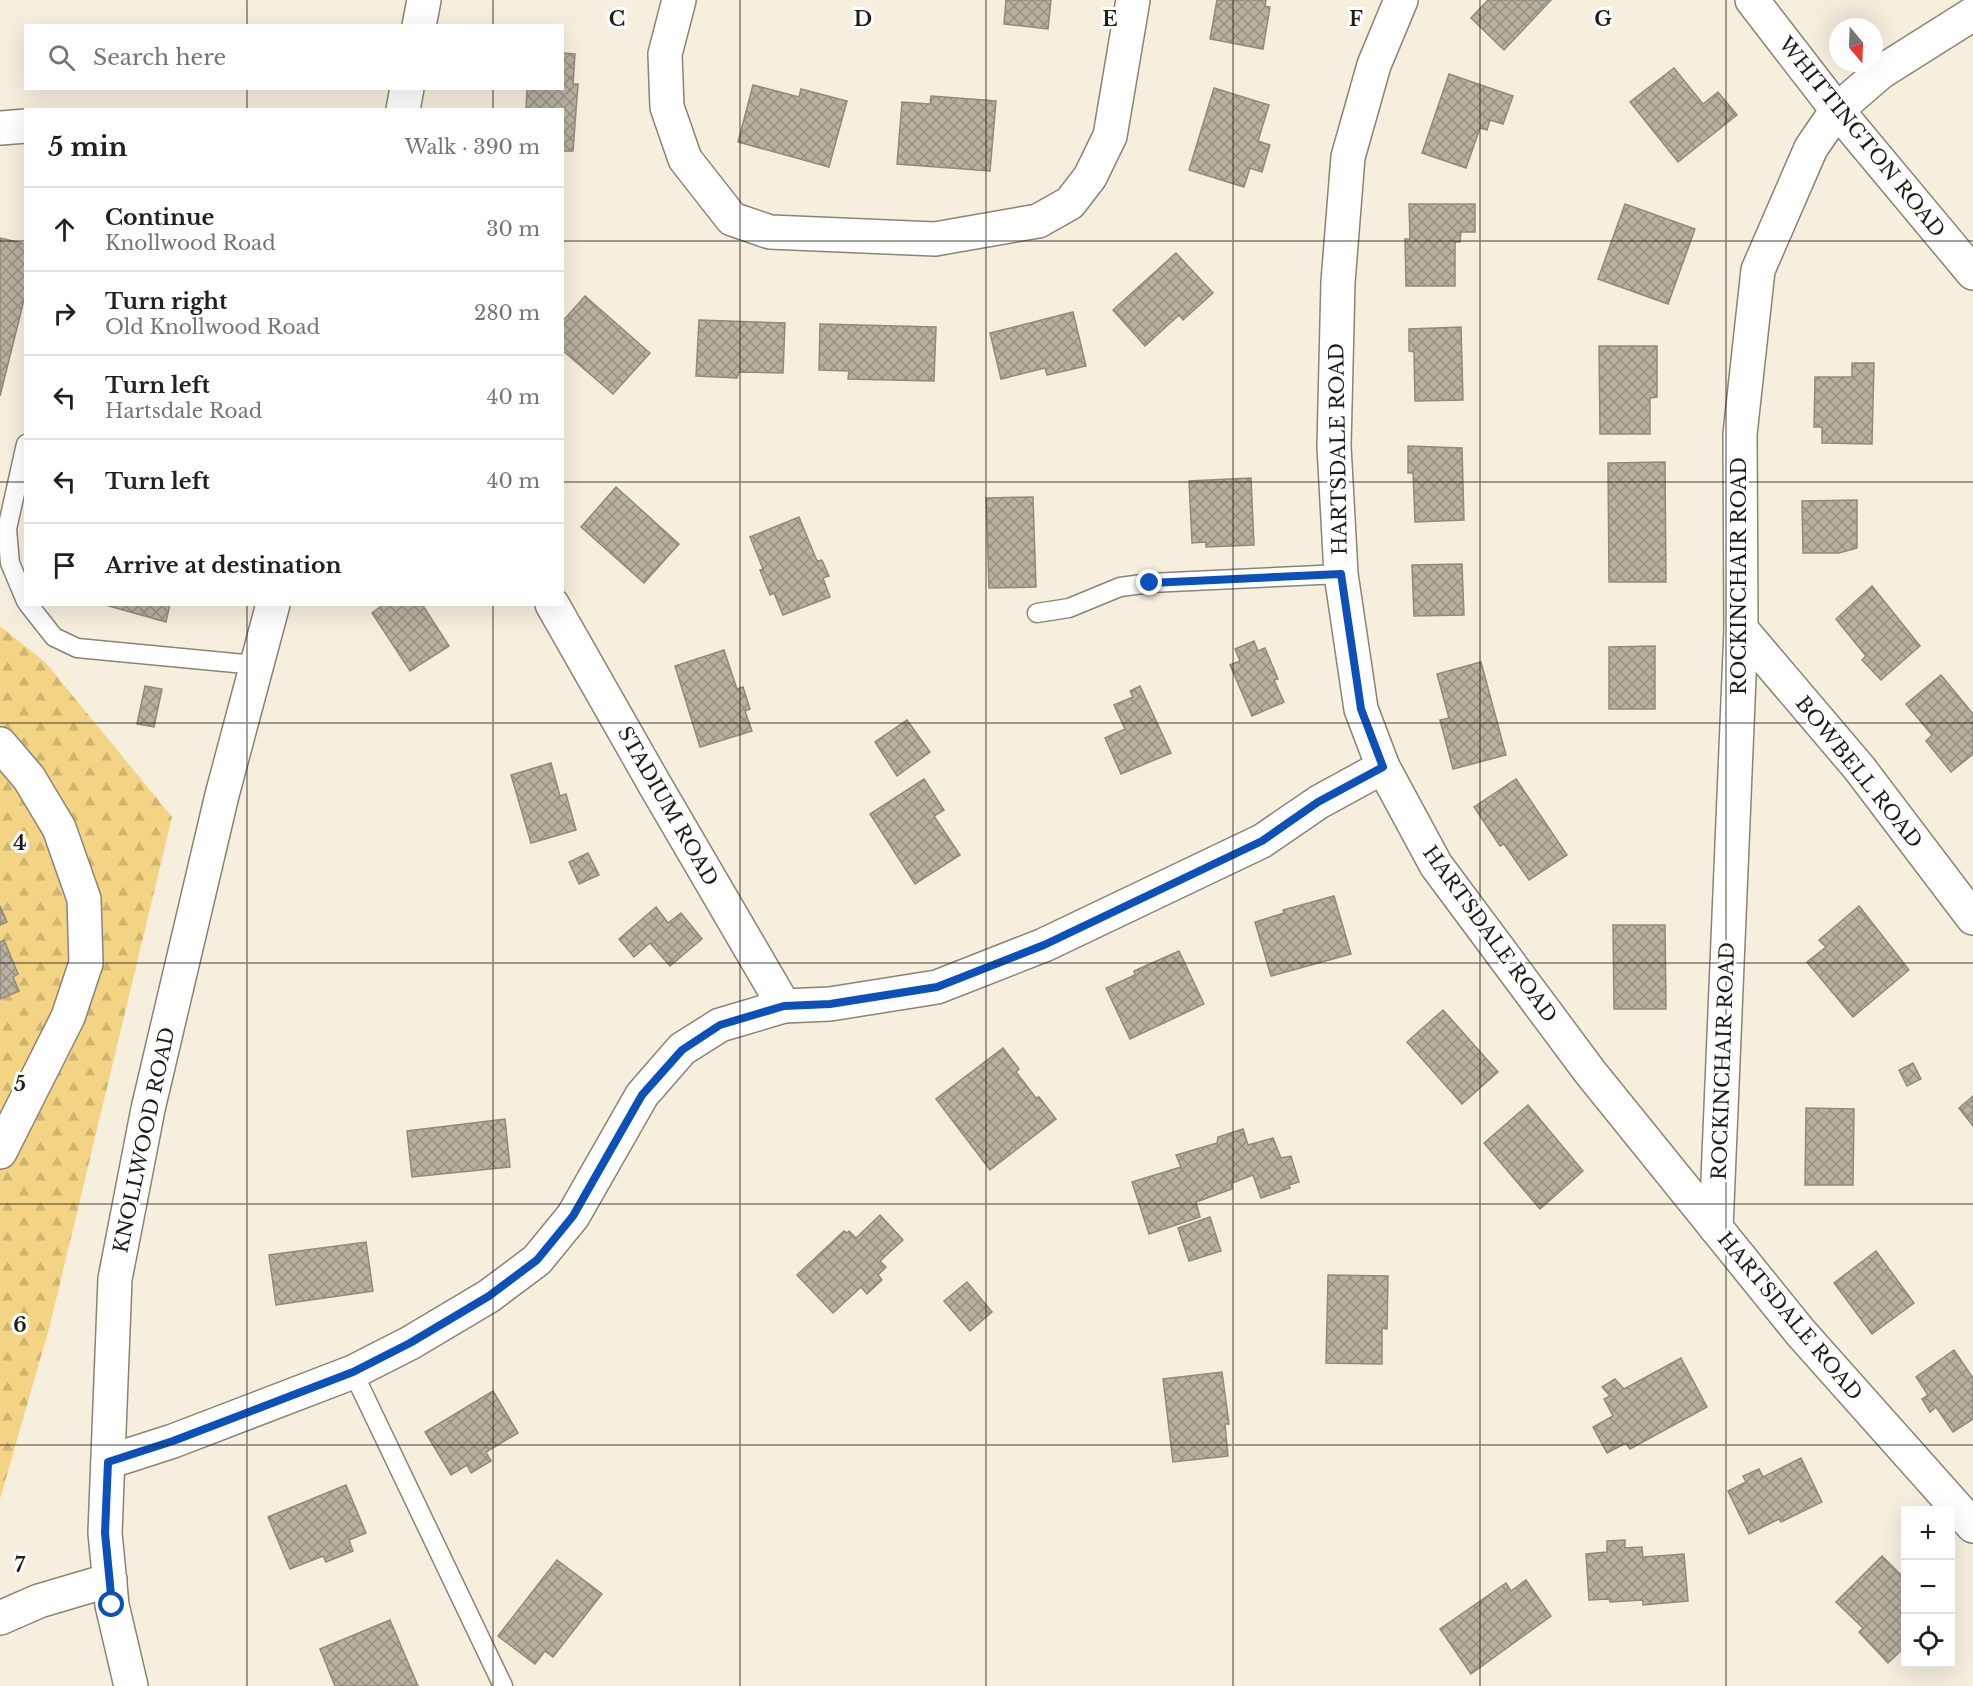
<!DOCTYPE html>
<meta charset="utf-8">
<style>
body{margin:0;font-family:"Libre Baskerville",serif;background:#f6f6f6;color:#202124}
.controls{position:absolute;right:18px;bottom:18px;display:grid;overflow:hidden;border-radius:0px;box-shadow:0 6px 24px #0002}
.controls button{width:54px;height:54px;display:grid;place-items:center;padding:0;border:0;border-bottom:2px solid #e0e0e0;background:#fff;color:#202124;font:30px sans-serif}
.compass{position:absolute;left:1829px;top:18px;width:54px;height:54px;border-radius:50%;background:#fff;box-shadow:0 6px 24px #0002;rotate:161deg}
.stop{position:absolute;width:18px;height:18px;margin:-14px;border:4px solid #0c50ba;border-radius:50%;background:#fff}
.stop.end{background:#0c50ba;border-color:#fff;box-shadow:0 2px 6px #0008}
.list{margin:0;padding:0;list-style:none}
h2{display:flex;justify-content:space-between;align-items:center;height:78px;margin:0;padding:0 24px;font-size:26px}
h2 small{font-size:20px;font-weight:400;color:#757577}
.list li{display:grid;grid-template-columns:39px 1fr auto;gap:18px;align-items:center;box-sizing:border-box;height:84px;padding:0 24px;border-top:2px solid #e0e0e0}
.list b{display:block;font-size:22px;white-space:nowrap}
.list p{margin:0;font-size:20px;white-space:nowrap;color:#757577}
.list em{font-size:20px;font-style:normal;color:#757577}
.icon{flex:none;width:33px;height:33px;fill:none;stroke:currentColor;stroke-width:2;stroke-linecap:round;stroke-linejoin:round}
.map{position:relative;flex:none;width:1973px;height:1686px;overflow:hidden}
.search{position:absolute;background:#fff;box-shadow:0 6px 24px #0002;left:24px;top:24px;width:540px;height:66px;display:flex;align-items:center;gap:15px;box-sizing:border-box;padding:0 21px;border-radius:0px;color:#757577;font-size:22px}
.panel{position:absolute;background:#fff;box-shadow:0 6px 24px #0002;left:24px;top:108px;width:540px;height:498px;border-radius:0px}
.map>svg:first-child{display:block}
</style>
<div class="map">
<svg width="1973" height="1686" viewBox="0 0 1973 1686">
<defs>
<pattern id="forest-firs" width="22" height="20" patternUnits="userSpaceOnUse" patternTransform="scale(1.5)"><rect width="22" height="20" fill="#f3d384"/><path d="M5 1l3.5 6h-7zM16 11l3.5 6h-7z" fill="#d0b571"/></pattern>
<pattern id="building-cross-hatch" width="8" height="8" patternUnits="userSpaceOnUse" patternTransform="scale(1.5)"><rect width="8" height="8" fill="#b8b1a1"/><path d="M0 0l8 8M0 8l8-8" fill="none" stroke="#958f82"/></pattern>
</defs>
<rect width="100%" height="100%" fill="#f6efde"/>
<polygon fill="url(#forest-firs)" points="0,626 45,662 172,817 50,1325 0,1499"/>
<g fill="url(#building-cross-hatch)" stroke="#928b7c" stroke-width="1.5">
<polygon points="1006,0 1051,0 1048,29 1004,24"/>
<polygon points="1217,0 1266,0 1265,6 1270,7 1263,49 1210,39"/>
<polygon points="1488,0 1551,0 1504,50 1471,18"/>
<polygon points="562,53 575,54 573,84 578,84 573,151 562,151 562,110 526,110 527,88 562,88"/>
<polygon points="1674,68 1703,104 1718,92 1737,115 1678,162 1630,102"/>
<polygon points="1449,74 1513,96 1503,124 1490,120 1487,130 1480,128 1466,168 1422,153"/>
<polygon points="753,85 799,97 801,89 847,101 829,167 738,142"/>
<polygon points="1214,88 1269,105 1258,141 1270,145 1262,172 1250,168 1244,187 1189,170"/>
<polygon points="931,96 996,101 990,171 897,164 902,102 930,104"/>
<polygon points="1409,204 1475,204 1475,232 1461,232 1460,242 1455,242 1455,286 1406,286 1405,239 1410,239"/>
<polygon points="1625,204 1695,229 1668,304 1598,279"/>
<polygon points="0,238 26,244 26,292 0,396"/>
<polygon points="1176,253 1213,293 1183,320 1179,315 1145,346 1113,310"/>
<polygon points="585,296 650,353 613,394 562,350 562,322"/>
<polygon points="1073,312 1086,366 1047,375 1045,368 1001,379 990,333"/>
<polygon points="699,320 785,323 783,373 739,372 737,378 696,376"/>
<polygon points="820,324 936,327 934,381 848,379 849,371 819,370"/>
<polygon points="1461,327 1463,400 1415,401 1414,352 1409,351 1409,329"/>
<polygon points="1599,346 1657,346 1657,397 1650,398 1650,434 1600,434"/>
<polygon points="1852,363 1874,363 1872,444 1822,443 1822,427 1814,427 1815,377 1852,377"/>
<polygon points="1408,446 1462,448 1464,520 1415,522 1413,473 1408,473"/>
<polygon points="1665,462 1666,582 1609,582 1608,463"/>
<polygon points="1251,478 1254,545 1206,547 1206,542 1192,543 1189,481"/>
<polygon points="616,487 679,544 644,583 581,527"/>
<polygon points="1033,497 1036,587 989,588 986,498"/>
<polygon points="1857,500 1857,548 1839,553 1803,553 1802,501"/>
<polygon points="799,517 817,561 822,560 829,576 823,578 830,597 783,615 774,593 770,595 760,570 763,569 750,537"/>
<polygon points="1462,564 1464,615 1414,616 1412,565"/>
<polygon points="1872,586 1920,646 1881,680 1862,660 1866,656 1836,619"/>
<polygon points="102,604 170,604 166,622"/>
<polygon points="384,604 422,604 449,646 410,671 372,613"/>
<polygon points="1254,641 1258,651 1265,648 1278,679 1274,680 1284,702 1252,716 1230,665 1240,661 1235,649"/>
<polygon points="1655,646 1655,709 1609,709 1609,647"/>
<polygon points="724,650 737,689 743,687 750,709 745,711 752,731 700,747 675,666"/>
<polygon points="1481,662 1506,755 1453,769 1440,720 1449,718 1437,674"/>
<polygon points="1941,675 1973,714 1973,754 1951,772 1926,741 1932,735 1906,704"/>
<polygon points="145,686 162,689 154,727 137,724"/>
<polygon points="1140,686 1171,753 1121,774 1105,738 1125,729 1114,705 1133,697 1130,691"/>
<polygon points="907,720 930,752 897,776 875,742"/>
<polygon points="551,763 560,796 566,794 576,830 531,843 511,775"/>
<polygon points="924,779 944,810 934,816 960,855 915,884 870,814"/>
<polygon points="1516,779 1567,855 1529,880 1504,844 1500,846 1474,807"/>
<polygon points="588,853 599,875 579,884 569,862"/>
<polygon points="1334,896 1351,954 1271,976 1255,922 1284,913 1283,910"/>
<polygon points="0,906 7,922 0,925"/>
<polygon points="1859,906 1909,970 1853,1017 1807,962 1826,947 1819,940"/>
<polygon points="656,907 668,923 681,913 702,939 670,966 650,943 634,957 619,939"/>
<polygon points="1613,925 1665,925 1666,1009 1614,1009"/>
<polygon points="4,940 18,974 13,977 19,991 0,999 0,942"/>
<polygon points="1179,951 1204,1004 1130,1039 1106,988 1135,975 1134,971"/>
<polygon points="1443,1010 1498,1072 1462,1104 1407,1042"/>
<polygon points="1003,1048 1019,1069 1016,1072 1036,1098 1039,1097 1056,1119 990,1170 936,1099"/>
<polygon points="1913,1063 1921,1079 1907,1086 1899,1070"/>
<polygon points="1973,1096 1973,1126 1959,1108"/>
<polygon points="1528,1105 1583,1171 1540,1209 1484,1143"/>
<polygon points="1806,1108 1854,1109 1853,1185 1805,1185"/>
<polygon points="505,1119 510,1167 412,1177 407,1131"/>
<polygon points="1243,1129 1248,1145 1273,1138 1281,1158 1291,1156 1299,1182 1289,1185 1290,1188 1261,1198 1253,1175 1232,1183 1232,1189 1196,1202 1200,1217 1149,1234 1132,1182 1181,1167 1176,1155 1217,1143 1218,1137"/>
<polygon points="880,1215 903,1240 880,1261 886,1267 878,1275 882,1280 867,1294 861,1287 833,1313 797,1275 844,1231 847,1233 849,1231 856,1238"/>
<polygon points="1210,1217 1221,1251 1189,1261 1178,1228"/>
<polygon points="366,1242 373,1291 276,1305 269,1255"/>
<polygon points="1876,1251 1914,1303 1872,1334 1834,1283"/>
<polygon points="1328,1275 1388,1276 1387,1329 1382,1328 1382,1364 1326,1363"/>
<polygon points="967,1282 992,1312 970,1331 944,1301"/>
<polygon points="1954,1350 1973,1378 1973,1419 1953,1432 1936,1407 1930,1412 1922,1399 1928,1395 1916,1377"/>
<polygon points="1681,1358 1707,1407 1630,1449 1626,1443 1607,1453 1593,1427 1613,1416 1604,1399 1610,1396 1602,1387 1615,1379 1624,1389"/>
<polygon points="1222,1372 1229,1424 1225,1424 1228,1456 1173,1462 1163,1379"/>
<polygon points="493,1391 518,1433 486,1452 491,1461 471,1473 467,1465 451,1475 425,1432"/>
<polygon points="1801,1458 1822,1502 1781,1522 1779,1519 1749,1534 1728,1491 1746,1482 1743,1476 1759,1469 1763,1477"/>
<polygon points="346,1485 366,1533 349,1540 353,1551 326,1562 323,1556 290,1569 268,1517"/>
<polygon points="1625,1540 1625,1548 1642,1547 1643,1557 1684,1554 1688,1601 1643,1605 1643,1600 1610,1602 1609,1599 1589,1600 1586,1554 1607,1552 1607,1541"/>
<polygon points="1882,1556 1906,1580 1906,1646 1888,1663 1859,1632 1863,1628 1836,1602"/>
<polygon points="557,1560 602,1594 553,1657 545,1651 535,1664 498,1636"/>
<polygon points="1526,1580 1551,1616 1471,1674 1440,1629 1506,1583 1511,1591"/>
<polygon points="390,1620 418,1686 335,1686 320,1649"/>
</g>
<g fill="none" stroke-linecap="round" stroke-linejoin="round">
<defs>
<g id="service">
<polyline points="26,444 7,529 10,563 26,601"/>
<polyline points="28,604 54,637 77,648 256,665"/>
<polyline points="1037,613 1069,608 1120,587 1150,583 1341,574"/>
<polyline points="353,1372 503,1686"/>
</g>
<g id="minor">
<polyline points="679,0 665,54 667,107 685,159 732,219 770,232 935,239 1038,221 1070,203 1090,177 1110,136 1133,0"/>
<polyline points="1752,0 1837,110 1973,273"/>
<polyline points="1741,629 1860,769 1973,918"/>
<polyline points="0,744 29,778 59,828 84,899 86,963 68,1017 0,1152"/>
<polyline points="1716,1228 1741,629 1740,434 1758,270 1811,148 1837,110 1881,72 1973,14"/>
<polyline points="0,1618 39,1601 110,1580"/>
</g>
<g id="tertiary">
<polyline points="1401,0 1374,65 1348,157 1338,282 1334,446 1341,574 1361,709 1383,767 1436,865 1590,1072 1801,1333 1973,1526"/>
<polyline points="0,128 26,126"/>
<polyline points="552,604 655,785 784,1006"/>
<polyline points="108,1462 173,1441 353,1372 410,1343 489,1296 537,1260 573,1216 642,1095 682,1049 720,1025 784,1006 830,1004 937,987 1044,945 1262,841 1319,802 1383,767"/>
</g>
<g id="secondary">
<polyline points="419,26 424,0"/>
<polyline points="403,110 407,88"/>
<polyline points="131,1686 112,1605 105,1533 115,1279 148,1109 222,795 273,604"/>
</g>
</defs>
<use href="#service" stroke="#8b8475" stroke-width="21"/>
<use href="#minor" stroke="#8b8475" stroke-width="36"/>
<use href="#tertiary" stroke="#8b8475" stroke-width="36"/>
<use href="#secondary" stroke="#8b8475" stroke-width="36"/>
<use href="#service" stroke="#fff" stroke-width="18"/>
<use href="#minor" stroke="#fff" stroke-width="33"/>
<use href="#tertiary" stroke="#fff" stroke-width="33"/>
<use href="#secondary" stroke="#fff" stroke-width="33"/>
</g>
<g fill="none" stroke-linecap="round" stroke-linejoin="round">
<polyline stroke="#0c50ba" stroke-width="8" points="112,1605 105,1533 108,1462 173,1441 353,1372 410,1343 489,1296 537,1260 573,1216 642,1095 682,1050 720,1025 784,1006 830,1004 937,987 1044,945 1262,841 1318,802 1383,767 1361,709 1341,574 1150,583"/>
</g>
<path fill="none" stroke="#1f1d17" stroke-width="1.5" stroke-opacity="0.55" d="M247 0V26M493 0V26M740 0V1686M986 0V1686M1233 0V1686M1480 0V1686M1726 0V1686M247 88V110M493 88V110M0 241H26M562 241H1973M0 482H26M562 482H1973M247 604V1686M493 604V1686M0 723H1973M0 963H1973M0 1204H1973M0 1445H1973"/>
<g text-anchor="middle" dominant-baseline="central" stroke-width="6" stroke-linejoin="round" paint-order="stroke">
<g font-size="20" fill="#1f1d17" stroke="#fff">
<text transform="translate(1862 137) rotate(51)">WHITTINGTON ROAD</text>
<text transform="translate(1338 449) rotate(-91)">HARTSDALE ROAD</text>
<text transform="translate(1739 576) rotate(-90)">ROCKINCHAIR ROAD</text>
<text transform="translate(1859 772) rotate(51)">BOWBELL ROAD</text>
<text transform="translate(668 806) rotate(60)">STADIUM ROAD</text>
<text transform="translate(1490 934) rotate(54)">HARTSDALE ROAD</text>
<text transform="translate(1723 1061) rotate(-88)">ROCKINCHAIR ROAD</text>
<text transform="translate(144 1140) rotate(-78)">KNOLLWOOD ROAD</text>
<text transform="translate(1790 1316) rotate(50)">HARTSDALE ROAD</text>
</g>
</g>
<g font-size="20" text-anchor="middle" font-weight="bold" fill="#1f1d17" stroke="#fff" stroke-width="6" stroke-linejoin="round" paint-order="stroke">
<text x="617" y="26">C</text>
<text x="863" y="26">D</text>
<text x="1110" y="26">E</text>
<text x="1356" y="26">F</text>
<text x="1603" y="26">G</text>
<text x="20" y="850">4</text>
<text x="20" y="1091">5</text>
<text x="20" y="1332">6</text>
<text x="20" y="1572">7</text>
</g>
</svg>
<div class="controls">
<button>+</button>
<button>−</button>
<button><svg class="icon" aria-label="locate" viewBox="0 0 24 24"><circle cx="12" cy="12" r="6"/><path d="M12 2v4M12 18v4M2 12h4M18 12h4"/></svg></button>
</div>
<svg class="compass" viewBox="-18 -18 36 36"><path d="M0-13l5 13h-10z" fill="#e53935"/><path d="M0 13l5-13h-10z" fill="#757577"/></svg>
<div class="stop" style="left:112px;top:1605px"></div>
<div class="stop end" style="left:1150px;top:583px"></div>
<div class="search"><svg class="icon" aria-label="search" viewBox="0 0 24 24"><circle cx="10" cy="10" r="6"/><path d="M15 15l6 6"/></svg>Search here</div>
<section class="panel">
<h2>5 min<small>Walk · 390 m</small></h2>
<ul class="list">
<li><svg class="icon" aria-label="ahead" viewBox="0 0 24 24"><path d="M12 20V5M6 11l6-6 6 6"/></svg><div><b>Continue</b><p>Knollwood Road</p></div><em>30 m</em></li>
<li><svg class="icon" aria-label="right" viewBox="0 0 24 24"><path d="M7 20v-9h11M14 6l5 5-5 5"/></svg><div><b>Turn right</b><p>Old Knollwood Road</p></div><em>280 m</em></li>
<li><svg class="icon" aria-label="left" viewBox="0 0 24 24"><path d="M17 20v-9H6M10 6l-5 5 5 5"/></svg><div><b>Turn left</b><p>Hartsdale Road</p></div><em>40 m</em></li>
<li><svg class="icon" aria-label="left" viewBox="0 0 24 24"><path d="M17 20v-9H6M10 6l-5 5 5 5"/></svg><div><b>Turn left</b></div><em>40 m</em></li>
<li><svg class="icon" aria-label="arrive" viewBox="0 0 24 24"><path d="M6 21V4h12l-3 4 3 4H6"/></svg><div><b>Arrive at destination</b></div></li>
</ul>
</section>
</div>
